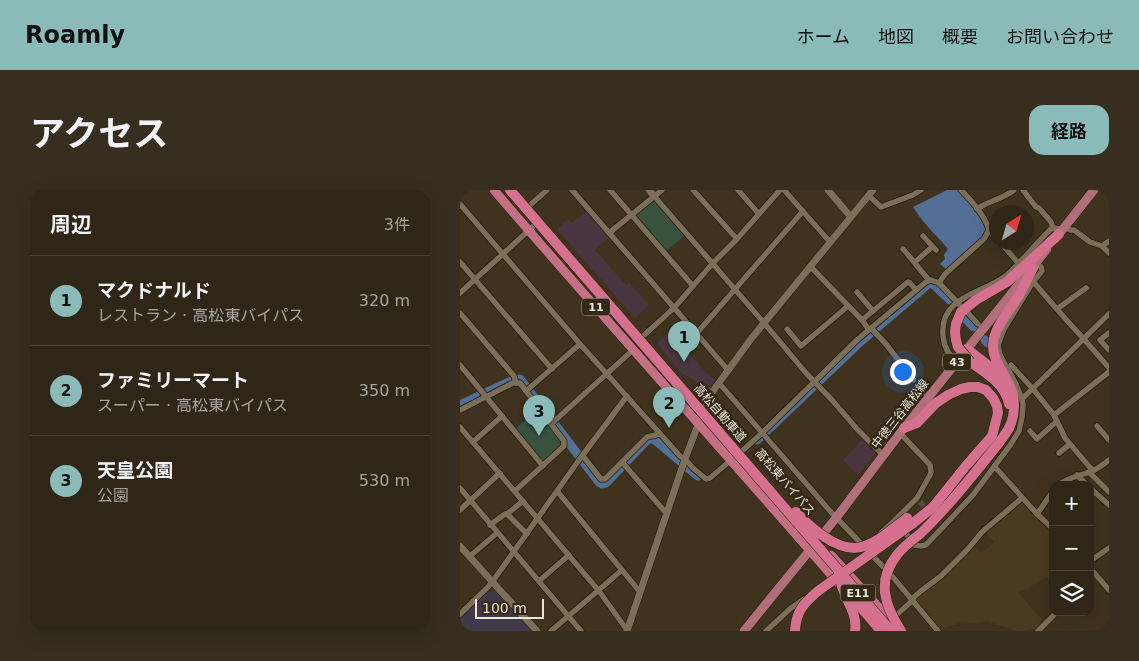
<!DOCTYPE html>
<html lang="ja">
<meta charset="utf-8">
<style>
body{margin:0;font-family:"DejaVu Sans","Noto Sans JP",sans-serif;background:#372e20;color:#f1f3f6}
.controls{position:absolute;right:15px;bottom:15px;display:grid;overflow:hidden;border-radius:10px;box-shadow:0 5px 20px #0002}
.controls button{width:45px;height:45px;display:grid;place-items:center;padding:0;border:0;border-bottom:1px solid #4a4336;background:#2f2617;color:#f1f3f6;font:25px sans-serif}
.compass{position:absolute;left:529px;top:15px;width:45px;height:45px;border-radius:50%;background:#2f2617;box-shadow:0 5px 20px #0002;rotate:37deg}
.scale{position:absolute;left:15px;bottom:12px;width:69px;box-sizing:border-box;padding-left:5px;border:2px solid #ece5d9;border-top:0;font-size:14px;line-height:18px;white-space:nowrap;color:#ece5d9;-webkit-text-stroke:4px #342915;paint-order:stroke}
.you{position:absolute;left:442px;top:181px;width:18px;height:18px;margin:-12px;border:4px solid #fff;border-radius:50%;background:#1a73e8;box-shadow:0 0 0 8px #1a73e833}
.badge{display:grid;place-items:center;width:32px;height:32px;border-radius:50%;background:#8bbbb9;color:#111;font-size:16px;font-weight:700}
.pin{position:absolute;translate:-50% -41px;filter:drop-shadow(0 1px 2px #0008)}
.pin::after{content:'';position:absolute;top:26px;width:18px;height:15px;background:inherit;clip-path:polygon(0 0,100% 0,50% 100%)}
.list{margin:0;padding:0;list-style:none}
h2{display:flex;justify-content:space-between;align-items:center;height:65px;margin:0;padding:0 20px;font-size:21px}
h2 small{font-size:16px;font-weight:400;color:#a7a5a1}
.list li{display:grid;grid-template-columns:32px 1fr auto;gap:15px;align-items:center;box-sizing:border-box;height:90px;padding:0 20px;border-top:1px solid #4a4336}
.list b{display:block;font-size:19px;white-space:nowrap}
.list p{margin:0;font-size:16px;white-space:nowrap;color:#a7a5a1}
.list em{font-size:16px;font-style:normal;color:#a7a5a1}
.icon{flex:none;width:28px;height:28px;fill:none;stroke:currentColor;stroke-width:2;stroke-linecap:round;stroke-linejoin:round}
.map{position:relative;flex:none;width:649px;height:441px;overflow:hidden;border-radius:15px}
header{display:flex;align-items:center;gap:30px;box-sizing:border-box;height:70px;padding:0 25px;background:#8bbbb9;color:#111}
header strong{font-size:24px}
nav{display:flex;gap:28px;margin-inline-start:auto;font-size:18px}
.intro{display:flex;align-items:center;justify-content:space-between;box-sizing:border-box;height:120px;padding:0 30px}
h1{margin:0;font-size:35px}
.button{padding:12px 22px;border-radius:15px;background:#8bbbb9;color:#111;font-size:18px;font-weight:700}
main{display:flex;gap:30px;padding:0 30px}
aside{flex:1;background:#2f2617;border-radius:15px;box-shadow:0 5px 20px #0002}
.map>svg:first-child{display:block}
</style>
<header>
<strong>Roamly</strong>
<nav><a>ホーム</a><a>地図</a><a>概要</a><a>お問い合わせ</a></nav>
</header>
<div class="intro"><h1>アクセス</h1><a class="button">経路</a></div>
<main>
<aside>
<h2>周辺<small>3件</small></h2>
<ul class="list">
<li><span class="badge">1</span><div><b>マクドナルド</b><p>レストラン · 高松東バイパス</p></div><em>320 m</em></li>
<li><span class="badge">2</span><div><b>ファミリーマート</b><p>スーパー · 高松東バイパス</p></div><em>350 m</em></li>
<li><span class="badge">3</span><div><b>天皇公園</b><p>公園</p></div><em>530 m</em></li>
</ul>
</aside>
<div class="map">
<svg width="649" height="441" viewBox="0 0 649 441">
<rect width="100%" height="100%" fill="#3f331f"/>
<g fill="#493640">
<polygon points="127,21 149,47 135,60 166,95 169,93 189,115 175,128 97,39 108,29 112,33"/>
<polygon points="212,140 224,155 223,156 248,185 255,190 249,200 243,200 234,190 221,183 197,153"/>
<polygon points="403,249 416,262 398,285 383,270"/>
</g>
<polygon fill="#4a3a21" points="562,311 593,341 593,392 586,387 568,398 558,402 584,432 577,438 566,440 558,441 544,437 527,431 518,433 502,432 479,440 455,409 513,355 522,363 534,352 526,342"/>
<polygon fill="#40394a" points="35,400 73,441 0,441 0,427 26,401"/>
<g fill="#38523e">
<polygon points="194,10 224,46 206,61 176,25"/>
<polygon points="77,220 102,253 101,256 84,271 82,271 56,238"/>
</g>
<path fill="#546f95" d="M487 0H498C507 10 524 27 527 41L526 44 487 80 480 74 485 69 484 65 488 59C477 46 462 32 453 17Z"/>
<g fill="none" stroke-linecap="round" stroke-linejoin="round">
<g stroke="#546f95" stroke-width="9">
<polyline points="505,128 514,137"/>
<polyline points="525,150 528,153"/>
<polyline points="0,215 51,191 60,189 139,292 142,294 146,293 188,249 193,249 195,250 238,286"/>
<polyline points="297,250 400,152 468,94 472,93 490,110"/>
</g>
<polyline stroke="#594e3b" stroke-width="5.5" stroke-dasharray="5.5 3" stroke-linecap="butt" points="460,312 480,332"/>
<defs>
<g id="minor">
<polyline points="112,0 268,180"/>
<polyline points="150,0 233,96"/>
<polyline points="233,0 277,49"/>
<polyline points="278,0 299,24"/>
<polyline points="324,0 370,52"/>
<polyline points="563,0 576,17 579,18 591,32 593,38"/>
<polyline points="408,5 421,17 453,5 461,0"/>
<polyline points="194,6 305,134 346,183 372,210 397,239 423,265"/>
<polyline points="0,14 120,154 220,266 225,269 233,278 246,289 250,288 271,270"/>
<polyline points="69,16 87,0"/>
<path d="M517 19C528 11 543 9 554 0"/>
<polyline points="530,36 532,44 536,49"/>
<polyline points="605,37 610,40 614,40 630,52 642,56 649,51"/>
<polyline points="149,43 202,0"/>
<polyline points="463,46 476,60"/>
<polyline points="540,52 560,75"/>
<polyline points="642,56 649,63"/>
<path d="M443 59C452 69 460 80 469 90"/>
<polyline points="0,72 92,179"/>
<polyline points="455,72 472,57"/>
<polyline points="350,76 402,130 409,140"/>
<path d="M573 91C597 121 624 148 649 178"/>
<path d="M479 93 485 84 524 49 529 40C525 25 512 11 501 0"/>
<polyline points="397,102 413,121"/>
<polyline points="0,103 78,32"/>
<polyline points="597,119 626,98"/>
<polyline points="507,122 518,134"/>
<polyline points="0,123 54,186 56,193"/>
<polyline points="402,130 448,92 450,93 456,100"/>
<polyline points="411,138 425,153 464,203 470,206"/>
<polyline points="327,139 341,156 388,116"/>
<polyline points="237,143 343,21"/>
<polyline points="649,143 640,150 649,160"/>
<polyline points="182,147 214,118 252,74 277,49 320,0"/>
<path d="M497 172C488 165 484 157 483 146 479 105 524 104 548 84 563 70 576 53 591 39L596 38 602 40"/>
<polyline points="0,175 83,276"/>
<polyline points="551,175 573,199 594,225 605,248 633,281"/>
<polyline points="259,193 370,321 432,386 478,441"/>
<polyline points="66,201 120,154"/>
<polyline points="562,209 649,124"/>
<polyline points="0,220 53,193 60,193 104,251 104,256 55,301"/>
<polyline points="594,225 649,182"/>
<polyline points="91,234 173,160"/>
<polyline points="637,236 649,250"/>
<polyline points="0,237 139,401 167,440"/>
<polyline points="570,241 577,249 597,231"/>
<polyline points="13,252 42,226"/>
<polyline points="281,262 302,243 398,149 466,92 471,90 479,93 499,114"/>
<polyline points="599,263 610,254"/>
<polyline points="123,266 141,289 145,289 162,272 207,324"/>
<polyline points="162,272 187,247 200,244"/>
<polyline points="535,277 577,324 593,339"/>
<polyline points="629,282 649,302"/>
<polyline points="617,285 627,295"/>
<path d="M598 295C609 287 620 286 632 281 638 279 644 274 649 270"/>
<polyline points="0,298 121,441"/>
<polyline points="630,298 649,315"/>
<polyline points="97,301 180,402"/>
<polyline points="0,320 40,283"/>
<polyline points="47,324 63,311"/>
<polyline points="577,324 593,301"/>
<polyline points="435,330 457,308 470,285 471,282 470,275 440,243"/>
<polyline points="30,335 45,324 47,324 67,344"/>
<polyline points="421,343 435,330 455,355 461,356 466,355 513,305 551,254 559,241 562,227 563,215 562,209 555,192 540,165 538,155 544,139 573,92 582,81 581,77 577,73"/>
<polyline points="9,367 37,343"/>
<polyline points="630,371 649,358"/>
<polyline points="630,378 649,400"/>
<polyline points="79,391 109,365"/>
<polyline points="452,409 461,401 481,386 507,360 522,342 562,308"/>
<polyline points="0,424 28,397 35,388 119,270 167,206"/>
<polyline points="432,429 453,410"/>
<polyline points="91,441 162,380"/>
<polyline points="306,441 331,418 344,409"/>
<polyline points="578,441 597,422"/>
</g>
<g id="tertiary">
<polyline points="189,0 194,6"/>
<polyline points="368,0 390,26"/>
<polyline points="0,356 77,441"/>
<polyline points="167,441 225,269 244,219 253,201 291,149 413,0"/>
</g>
<g id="primary">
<polyline points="595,49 634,0"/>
<polyline points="284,441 376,328 444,238 587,59"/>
</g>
<g id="trunk">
<path d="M34 0C147 132 264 261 378 393"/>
<polyline points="371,365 435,435"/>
</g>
<g id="motorway">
<polyline points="498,157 496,150 495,142 496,134 501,122 516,110 547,92 599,44"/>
<polyline points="507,159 542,186"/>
<path d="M510 172C526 183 545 194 549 214"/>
<polyline points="444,238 457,233 476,213 488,205 501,199 510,197 518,197 526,200 533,208 537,216 538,223 532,246 505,277 473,317 452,334"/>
<path d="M460 344C484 321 505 295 526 269 534 259 543 249 549 238 554 228 555 216 553 205 548 185 528 169 534 148 538 132 551 119 559 105 564 97 568 87 573 78"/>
</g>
</defs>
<use href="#minor" stroke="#251a07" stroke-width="7"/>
<use href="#tertiary" stroke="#251a07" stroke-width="8"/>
<use href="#primary" stroke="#251a07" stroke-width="10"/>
<use href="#trunk" stroke="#251a07" stroke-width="10"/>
<use href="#motorway" stroke="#251a07" stroke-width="11"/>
<use href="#minor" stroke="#7c6f59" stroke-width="5.5"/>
<use href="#tertiary" stroke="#7c6f59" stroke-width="7"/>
<use href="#primary" stroke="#b17079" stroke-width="9"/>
<use href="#trunk" stroke="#c37084" stroke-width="9"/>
<use href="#motorway" stroke="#d5718f" stroke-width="10"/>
<defs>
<g id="motorway-bridge">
<polyline points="50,0 431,441"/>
<polyline points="498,157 510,172"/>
<path d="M336 322C350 337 378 363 401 357 418 353 433 338 447 328"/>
<path d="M381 393C385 410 398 423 395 441"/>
<polyline points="388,402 421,441"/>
<path d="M335 441C336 421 344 413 358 401L452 334"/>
<path d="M441 441C425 416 416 391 437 365 443 357 452 350 460 344"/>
</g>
</defs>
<use href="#motorway-bridge" stroke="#251a07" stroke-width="11" stroke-linecap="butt"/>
<use href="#motorway-bridge" stroke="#d5718f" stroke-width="10"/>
</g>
<g text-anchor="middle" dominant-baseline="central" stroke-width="5" stroke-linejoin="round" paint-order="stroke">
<g fill="#342915" stroke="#b5ad9e" stroke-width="1">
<rect x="122" y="108.5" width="28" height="17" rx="4"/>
<rect x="483" y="163.5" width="28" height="17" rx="4"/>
<rect x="380.5" y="394.5" width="35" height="17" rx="4"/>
</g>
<g font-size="11" font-weight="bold" fill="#ece5d9">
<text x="136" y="117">11</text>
<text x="497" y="172">43</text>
<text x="398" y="403">E11</text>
</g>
<g font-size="12" fill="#ece5d9" stroke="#342915">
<text transform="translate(260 223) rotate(49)">高松自動車道</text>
<text transform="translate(440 224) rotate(-52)">中徳三谷高松線</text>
<text transform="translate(325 292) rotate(49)">高松東バイパス</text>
</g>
</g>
</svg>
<div class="controls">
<button>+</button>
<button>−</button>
<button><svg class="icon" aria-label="layers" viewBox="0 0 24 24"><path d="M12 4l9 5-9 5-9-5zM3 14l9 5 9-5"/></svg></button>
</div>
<svg class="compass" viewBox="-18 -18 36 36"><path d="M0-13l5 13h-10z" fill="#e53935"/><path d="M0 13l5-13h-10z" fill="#a7a5a1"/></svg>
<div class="scale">100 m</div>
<div class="you"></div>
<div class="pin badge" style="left:224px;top:172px">1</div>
<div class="pin badge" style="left:209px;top:238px">2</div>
<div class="pin badge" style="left:79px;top:246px">3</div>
</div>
</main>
